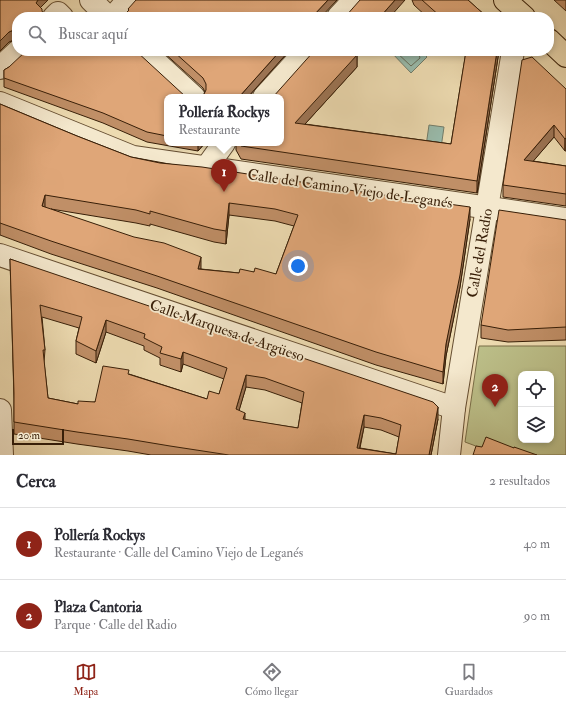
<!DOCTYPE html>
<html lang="es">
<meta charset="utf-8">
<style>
body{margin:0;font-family:"IM FELL Double Pica",serif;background:#f2f2f3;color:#2b2b33}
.controls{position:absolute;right:12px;bottom:12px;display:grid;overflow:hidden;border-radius:8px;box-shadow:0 2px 6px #0003}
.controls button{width:36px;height:36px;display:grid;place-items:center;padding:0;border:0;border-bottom:1px solid #e1e1e2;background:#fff;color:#2b2b33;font:20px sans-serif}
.scale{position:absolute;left:12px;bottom:10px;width:52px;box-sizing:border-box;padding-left:4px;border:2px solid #381f08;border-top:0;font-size:11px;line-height:14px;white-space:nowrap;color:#381f08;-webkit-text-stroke:3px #f4e8cd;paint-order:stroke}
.you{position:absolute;left:298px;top:266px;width:14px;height:14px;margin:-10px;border:3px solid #fff;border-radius:50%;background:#1a73e8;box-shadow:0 0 0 6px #1a73e833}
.badge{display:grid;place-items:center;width:26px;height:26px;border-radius:50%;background:#8f2418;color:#fff;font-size:13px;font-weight:700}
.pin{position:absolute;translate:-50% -33px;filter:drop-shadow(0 1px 2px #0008)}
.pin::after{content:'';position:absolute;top:21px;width:14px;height:12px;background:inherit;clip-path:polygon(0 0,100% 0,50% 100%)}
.popup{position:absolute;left:164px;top:94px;width:120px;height:52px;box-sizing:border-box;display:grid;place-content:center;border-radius:8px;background:#fff;filter:drop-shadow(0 1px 3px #0005);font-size:13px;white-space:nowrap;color:#7c7c81}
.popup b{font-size:15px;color:#2b2b33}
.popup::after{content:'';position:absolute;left:50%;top:100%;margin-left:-8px;border:8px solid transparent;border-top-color:#fff}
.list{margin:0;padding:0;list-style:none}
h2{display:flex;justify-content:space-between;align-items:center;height:52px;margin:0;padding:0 16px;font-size:17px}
h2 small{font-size:13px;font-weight:400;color:#7c7c81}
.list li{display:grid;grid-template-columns:26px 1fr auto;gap:12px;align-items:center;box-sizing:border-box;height:72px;padding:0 16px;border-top:1px solid #e1e1e2}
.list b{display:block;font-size:15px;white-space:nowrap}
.list p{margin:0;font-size:13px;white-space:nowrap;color:#7c7c81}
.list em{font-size:13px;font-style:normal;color:#7c7c81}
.icon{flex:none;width:22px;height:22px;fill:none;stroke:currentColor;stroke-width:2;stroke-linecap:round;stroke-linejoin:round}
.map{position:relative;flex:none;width:566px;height:455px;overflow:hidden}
.search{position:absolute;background:#fff;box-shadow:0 2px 6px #0003;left:12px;right:12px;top:12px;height:44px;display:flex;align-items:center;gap:10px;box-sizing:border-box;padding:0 14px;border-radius:16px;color:#7c7c81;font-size:15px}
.sheet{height:196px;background:#fff}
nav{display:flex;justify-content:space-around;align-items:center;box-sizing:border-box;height:56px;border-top:1px solid #e1e1e2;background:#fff;font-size:11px;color:#7c7c81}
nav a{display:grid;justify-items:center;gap:2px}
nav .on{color:#8f2418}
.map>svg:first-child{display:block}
</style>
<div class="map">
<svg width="566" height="455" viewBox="0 0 566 455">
<rect width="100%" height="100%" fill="#eedcb2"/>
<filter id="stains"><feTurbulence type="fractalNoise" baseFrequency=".005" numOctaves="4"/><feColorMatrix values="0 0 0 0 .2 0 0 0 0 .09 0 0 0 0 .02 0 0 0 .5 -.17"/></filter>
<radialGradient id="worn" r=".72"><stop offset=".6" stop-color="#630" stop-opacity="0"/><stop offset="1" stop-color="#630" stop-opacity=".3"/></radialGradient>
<path fill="#bcbf89" stroke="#7a6f48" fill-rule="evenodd" d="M479 346H566V455H500L465 442ZM521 374H551V440H521Z"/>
<g fill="#99bcad" stroke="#727d6b">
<polygon points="390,51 421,51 427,57 411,73"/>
<polygon points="429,125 444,127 441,148 426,146"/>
</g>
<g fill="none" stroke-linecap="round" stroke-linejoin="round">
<polyline stroke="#686e5a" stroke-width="1" points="395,51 411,66 420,58 418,51"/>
<defs>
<g id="minor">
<polyline points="91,0 108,17"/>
<polyline points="54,17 58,13 62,17"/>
<polyline points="113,17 128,0"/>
<polyline points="338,17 354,0"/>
<polyline points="144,51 194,97"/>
<polyline points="0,68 18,51"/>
<polyline points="264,97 306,51"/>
<polyline points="0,103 133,157 566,219"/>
<polyline points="206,168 224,143"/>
<polyline points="0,255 454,408"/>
<polyline points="0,410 2,455"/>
<polyline points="449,455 454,408 487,208 513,51"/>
</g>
<g id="major">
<polyline points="505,0 524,17"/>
<polyline points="549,40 566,56"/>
</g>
</defs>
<use href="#minor" stroke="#664e32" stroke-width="24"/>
<use href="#major" stroke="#381f08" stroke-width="24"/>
<use href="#minor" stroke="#f4e8cd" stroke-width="22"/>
<use href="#major" stroke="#eedcb2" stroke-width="22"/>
</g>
<g fill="#c08f67" stroke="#381f08" fill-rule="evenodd">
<polygon points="412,0 468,0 487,17 427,17 414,5"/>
<polygon points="554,0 566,0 566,11"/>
<polygon points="17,17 17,39 16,39 9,42"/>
<polygon points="162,51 289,51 248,97 203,96 205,92 203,88"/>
<polygon points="314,51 360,51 357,55 357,67 305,124 451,144 466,52 465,51 499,51 477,193 241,159 236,150 236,143 281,143"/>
<polygon points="87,52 167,97 167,143 205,143 198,151 147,142 103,123 4,87 4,70 9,67"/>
<polygon points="566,89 565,151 554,137 533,161 566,166 566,206 503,197 503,185"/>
<path d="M0 104 77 136 131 157 470 219 460 287 446 356 443 384 376 365 157 288 51 254 0 235ZM51 209 136 223 150 226V224L214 242 226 244 229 215 275 221 294 226 276 274 254 272 239 273 201 269Z"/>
<polygon points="566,220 566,340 508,342 481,338 481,325"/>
<path d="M10 259 438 419 431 455H151L128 451 77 444 14 434V399ZM42 317 79 328 76 341V354L96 363 106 332 144 346V350L160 358V365L181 372 183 364 224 379 219 394 207 399 129 374 95 402 78 404 48 398 44 362 45 350ZM246 387 265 390 302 403 298 428 245 420 239 410ZM364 427 381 430 399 437 396 454 360 448Z"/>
</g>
<g fill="#9c7454" stroke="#381f08">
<polygon points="38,0 48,0 36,12 36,3"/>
<polygon points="328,0 337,0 321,17 312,17"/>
<polygon points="395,0 405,0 390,17 380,17"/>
<polygon points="16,29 16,39 9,42 0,51 0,41 9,32"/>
<polygon points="280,51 289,51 248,97 239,97"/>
<polygon points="351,51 360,51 357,55 357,67 295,135 295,123"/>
<polygon points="497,51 499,51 477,193 477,181"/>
<polygon points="554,125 554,137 524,172 524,160"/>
<polygon points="566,138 566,151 565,151 565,139"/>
<polygon points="198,143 205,143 198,151"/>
<polygon points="45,195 45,208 42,206"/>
<polygon points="229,203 229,215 226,244 226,231"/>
<polygon points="470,207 470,219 460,287 446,356 443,384 443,372 446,344"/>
<polygon points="201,257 201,269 198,269"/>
<polygon points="106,320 106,332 96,363 96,351"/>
<polygon points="183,352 183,364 181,372 181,359"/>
<polygon points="246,375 246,387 236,421 236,409"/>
<polygon points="438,407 438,419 431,455 429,455"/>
<polygon points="245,413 245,425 243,419"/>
<polygon points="364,415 364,427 358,455 357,448"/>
</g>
<g fill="#dfa678" stroke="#381f08" fill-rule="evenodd">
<polygon points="0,0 38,0 36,3 42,9 42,11 46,17 17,17 17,29 16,29 9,32 0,41"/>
<polygon points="136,0 328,0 312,17 122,17 129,10 128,9"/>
<polygon points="360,0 395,0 380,17 345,17"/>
<polygon points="422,0 468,0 487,17 441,17"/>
<polygon points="26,51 86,51 87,52 88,51 136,51 186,97 167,97 167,136 147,132 103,113 4,78 4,70 9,67"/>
<polygon points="173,51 280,51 239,97 201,97 203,96 206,90 206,84 203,78"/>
<polygon points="314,51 353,51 357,55 295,123 451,144 466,51 497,51 477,181 241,146 239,143 281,143 281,97 273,97"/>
<polygon points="532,57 566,89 566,138 565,139 554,125 524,160 566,166 566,194 503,185 522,60"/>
<path d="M0 104 48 124 77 136 131 157 160 163 202 167 280 179 308 183 355 191 470 207 460 275 446 344 443 372 376 352 157 276 51 241 0 223ZM45 195 136 210 150 214V211L214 229 226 231 229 203 275 209 298 215 276 274 255 268 254 272 240 269 239 273 198 269 201 257 164 243 134 237 42 206Z"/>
<polygon points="499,210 566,220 566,327 508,330 481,325"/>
<path d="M10 259 433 402 438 407 429 455H229L170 446 128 439 77 432 14 422V393ZM40 305 82 317 76 341 96 351 106 320 145 334 144 338 162 347 160 353 181 359 183 352 227 368 219 394 209 391 207 399 128 374 129 370 103 366 95 402 78 401V404L48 398 43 350H45ZM246 375 265 378 304 392 298 428 243 419 245 413 236 409ZM364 415 381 418 401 425 396 454 357 448Z"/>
<polygon points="486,437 514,448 514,447 537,455 473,455 476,446 482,447"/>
</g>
<g text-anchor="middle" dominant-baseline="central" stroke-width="3.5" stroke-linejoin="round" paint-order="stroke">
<g font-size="15" fill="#381f08" stroke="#f4e8cd">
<text transform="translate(350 189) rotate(8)">Calle del Camino Viejo de Leganés</text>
<text transform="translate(480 253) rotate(-80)">Calle del Radio</text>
<text transform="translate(227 331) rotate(19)">Calle Marquesa de Argüeso</text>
</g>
</g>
<rect width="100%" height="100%" filter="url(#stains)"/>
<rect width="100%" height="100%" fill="url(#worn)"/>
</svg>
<div class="controls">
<button><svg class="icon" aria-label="locate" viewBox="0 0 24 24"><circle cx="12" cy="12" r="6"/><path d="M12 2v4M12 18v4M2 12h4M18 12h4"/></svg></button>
<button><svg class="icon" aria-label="layers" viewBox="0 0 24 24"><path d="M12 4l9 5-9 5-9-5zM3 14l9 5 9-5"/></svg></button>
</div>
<div class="scale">20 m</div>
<div class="you"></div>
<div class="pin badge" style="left:224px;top:192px">1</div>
<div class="popup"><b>Pollería Rockys</b>Restaurante</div>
<div class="pin badge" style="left:495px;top:407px">2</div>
<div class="search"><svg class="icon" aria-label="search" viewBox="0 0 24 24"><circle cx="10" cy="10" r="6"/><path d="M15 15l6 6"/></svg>Buscar aquí</div>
</div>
<section class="sheet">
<h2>Cerca<small>2 resultados</small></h2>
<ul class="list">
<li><span class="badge">1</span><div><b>Pollería Rockys</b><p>Restaurante · Calle del Camino Viejo de Leganés</p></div><em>40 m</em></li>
<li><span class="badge">2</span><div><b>Plaza Cantoria</b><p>Parque · Calle del Radio</p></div><em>90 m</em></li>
</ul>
</section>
<nav>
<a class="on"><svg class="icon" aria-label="map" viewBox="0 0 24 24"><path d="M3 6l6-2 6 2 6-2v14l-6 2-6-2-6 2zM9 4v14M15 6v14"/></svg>Mapa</a>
<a><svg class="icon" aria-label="directions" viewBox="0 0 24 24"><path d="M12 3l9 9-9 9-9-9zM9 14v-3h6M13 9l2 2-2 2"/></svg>Cómo llegar</a>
<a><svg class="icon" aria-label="saved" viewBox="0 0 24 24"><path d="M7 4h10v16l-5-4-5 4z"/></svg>Guardados</a>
</nav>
